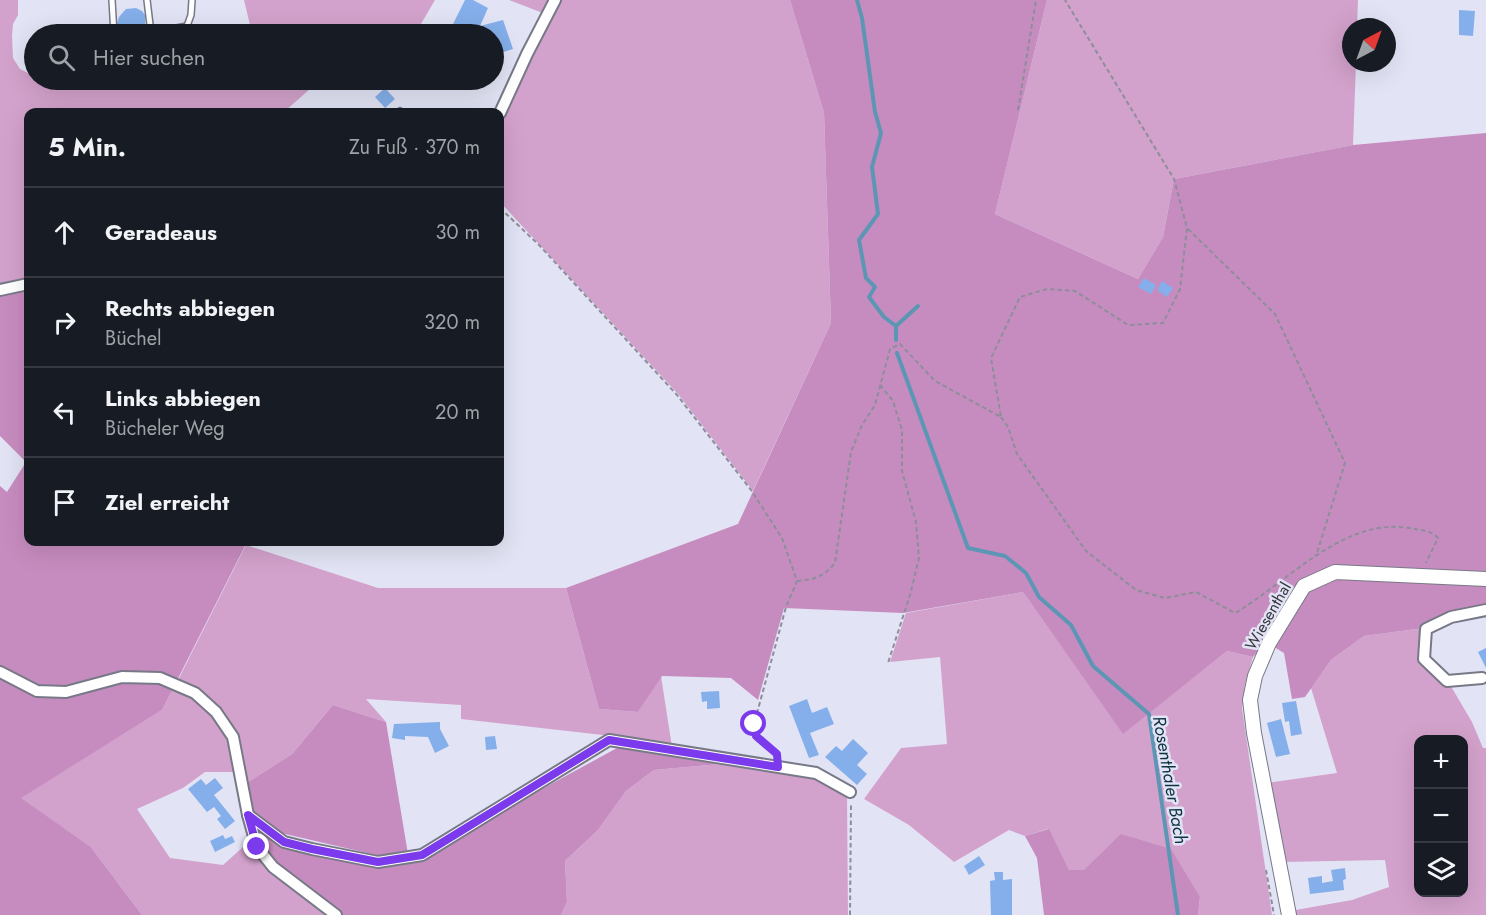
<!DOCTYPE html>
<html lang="de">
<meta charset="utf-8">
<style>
body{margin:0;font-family:Jost,sans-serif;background:#20242c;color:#f1f3f6}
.controls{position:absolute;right:18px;bottom:18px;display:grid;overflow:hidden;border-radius:12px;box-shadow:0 6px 24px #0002}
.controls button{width:54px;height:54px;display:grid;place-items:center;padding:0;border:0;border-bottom:2px solid #363941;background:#171b24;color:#f1f3f6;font:30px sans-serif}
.compass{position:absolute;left:1342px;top:18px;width:54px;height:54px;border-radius:50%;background:#171b24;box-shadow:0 6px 24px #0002;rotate:41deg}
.stop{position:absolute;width:18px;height:18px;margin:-14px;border:4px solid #7c3aed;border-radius:50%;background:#fff}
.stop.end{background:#7c3aed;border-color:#fff;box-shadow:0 2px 6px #0008}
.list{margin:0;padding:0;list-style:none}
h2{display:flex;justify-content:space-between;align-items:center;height:78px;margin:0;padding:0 24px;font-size:26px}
h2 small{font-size:20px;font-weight:400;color:#9ea1a6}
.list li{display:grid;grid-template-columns:39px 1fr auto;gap:18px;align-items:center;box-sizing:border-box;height:90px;padding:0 24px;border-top:2px solid #363941}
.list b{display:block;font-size:22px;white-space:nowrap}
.list p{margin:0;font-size:20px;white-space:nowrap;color:#9ea1a6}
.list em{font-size:20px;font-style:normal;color:#9ea1a6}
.icon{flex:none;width:33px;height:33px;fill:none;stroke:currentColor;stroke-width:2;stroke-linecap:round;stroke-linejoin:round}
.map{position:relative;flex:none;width:1486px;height:915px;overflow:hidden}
.search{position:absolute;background:#171b24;box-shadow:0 6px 24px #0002;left:24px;top:24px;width:480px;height:66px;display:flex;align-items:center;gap:15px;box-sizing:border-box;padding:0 21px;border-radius:33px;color:#9ea1a6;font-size:22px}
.panel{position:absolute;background:#171b24;box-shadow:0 6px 24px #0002;left:24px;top:108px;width:480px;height:438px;border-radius:12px}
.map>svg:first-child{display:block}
</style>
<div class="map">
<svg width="1486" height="915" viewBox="0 0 1486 915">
<rect width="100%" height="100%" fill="#e2e4f5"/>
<g fill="#d3a2cc" fill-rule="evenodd">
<polygon points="0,0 18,0 18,15 13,24 12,36 13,58 20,69 34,76 34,80 157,80 162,82 172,81 176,85 187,80 320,80 284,112 28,112 28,282 0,288"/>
<polygon points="244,0 435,0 415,34 245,34 250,25"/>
<polygon points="509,0 556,0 548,15"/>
<polygon points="561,0 790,0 824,113 831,323 753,491 678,394 500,202 500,118"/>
<polygon points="1047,0 1358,0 1357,27 1351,27 1351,63 1356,63 1353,145 1174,179 1163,237 1138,279 995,214"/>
<polygon points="246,545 378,588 566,588 599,709 638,712 661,676 672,747 629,738 461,719 461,705 366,699 386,722 333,705 292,754 245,784 219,713 176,684"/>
<polygon points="1023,592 1123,733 1227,651 1253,657 1245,684 1242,708 1272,915 1198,915 1200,897 1084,870 1069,870 1048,829 1025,836 1009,830 954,862 909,825 864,799 901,748 947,744 940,657 890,662 906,613"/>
<path d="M1424 628 1423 660 1449 683 1472 722 1483 748H1486V915H1291L1290 911 1352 900 1389 887 1385 860 1284 862 1266 783 1337 773 1311 688 1331 660 1364 636ZM1418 740H1464V892H1418Z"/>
<path d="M174 686C197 697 224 714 231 740 234 750 235 762 237 772H205L183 788 137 809 170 858 223 865 252 839 330 915H142L91 847 20 798 162 710Z"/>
<polygon points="731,763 815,775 847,793 848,915 561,915 567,902 565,861 598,830 626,791 654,770"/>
</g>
<g fill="#c78cbf">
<polygon points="790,0 1047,0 995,214 1138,279 1163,237 1174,179 1353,145 1486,133 1486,609 1424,628 1364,636 1331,660 1305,697 1292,699 1284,653 1266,642 1253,657 1227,651 1123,734 1023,592 903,613 784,608 758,700 731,678 662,676 638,712 599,709 566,588 738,524 831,323 824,113"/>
<polygon points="28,286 28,542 247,542 162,710 21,798 91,847 142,915 0,915 0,486 7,492 26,462 0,436 0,292"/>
<polygon points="333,705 386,722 408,854 380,856 255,827 245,784 292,754"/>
<polygon points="628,742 731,763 654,770 626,791 598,830 565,861 567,902 561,915 340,915 273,863 256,833 381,861 423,858 463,832"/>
<polygon points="1049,829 1069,870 1084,870 1121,834 1171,849 1200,897 1198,915 1044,915 1037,858 1025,836"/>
</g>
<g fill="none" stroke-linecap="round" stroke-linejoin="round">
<g stroke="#5d96b4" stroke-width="4">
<polyline points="857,0 862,18 875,112 881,133 872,167 878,214 859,240 866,278 875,287 869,297 884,317 896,326 896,340"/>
<polyline points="896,326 918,306"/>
<polyline points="897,353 968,548 1005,556 1026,573 1039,597 1071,625 1093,666 1149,714 1178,915"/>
</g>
</g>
<g fill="#84afea">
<polygon points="465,0 473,0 488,8 480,26 503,20 513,49 494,55 494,34 448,34"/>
<polygon points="136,8 142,11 145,15 145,26 138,33 128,34 122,31 117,24 119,17 126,9"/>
<polygon points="1459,10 1475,11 1473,36 1459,35"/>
<polygon points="385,88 395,99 385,108 375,97"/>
<polygon points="1144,278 1156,285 1151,294 1138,287"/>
<polygon points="1162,281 1173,288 1167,297 1157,290"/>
<polygon points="1486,648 1486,668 1478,652"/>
<polygon points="719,691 720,708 707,709 707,701 702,702 701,692"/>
<polygon points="807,699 812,713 827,707 834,724 810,733 819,755 809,758 789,706"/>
<polygon points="1296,701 1302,734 1291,736 1289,721 1285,722 1282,703"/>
<polygon points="1281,719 1290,754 1276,757 1267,723"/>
<polygon points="440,722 440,729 449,746 435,753 428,737 405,736 405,740 392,738 394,724"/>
<polygon points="495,736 497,749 486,750 485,737"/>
<polygon points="853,739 868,753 857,765 867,774 857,785 825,757 836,746 842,751"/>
<polygon points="215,778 223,788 214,795 235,821 225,829 217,819 221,816 214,807 207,812 188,789 201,779 206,785"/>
<polygon points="223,835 225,839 232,836 235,842 215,852 210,841"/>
<polygon points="979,856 985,865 969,875 964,866"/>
<polygon points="1345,868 1346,879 1343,880 1344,890 1310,894 1308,878 1322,876 1322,883 1333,881 1331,870"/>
<polygon points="994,872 1003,872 1003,880 1012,879 1012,915 991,915 990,881 995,880"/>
</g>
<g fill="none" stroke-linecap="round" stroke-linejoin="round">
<defs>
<g id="service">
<polyline points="112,0 114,34"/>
<polyline points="147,0 151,33 187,26 191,15 192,0"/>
<polyline points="400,111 401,112"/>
</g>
<g id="minor">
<polyline points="500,113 527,54 555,0"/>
<polyline points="0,290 28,284"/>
<polyline points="0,672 37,691 66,692 122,677 160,678 195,693 216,712 233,737 248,815 257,847 273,867 336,915"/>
<polyline points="1482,678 1447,681 1424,659 1426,629 1451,617 1486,610"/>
<polyline points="248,815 284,842 312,849 378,862 422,855 609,740 816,773 850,792"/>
</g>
<polyline id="tertiary" points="1289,915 1254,733 1250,700 1255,676 1269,643 1304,586 1335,572 1486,579"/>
</defs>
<use href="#service" stroke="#777987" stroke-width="8"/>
<use href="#minor" stroke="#777987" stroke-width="14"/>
<use href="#tertiary" stroke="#777987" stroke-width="16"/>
<g stroke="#8c8e9a" stroke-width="2" stroke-dasharray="4.5 3" stroke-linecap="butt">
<polyline points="1018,110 1036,0"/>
<polyline points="500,208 539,245 677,395 751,490 782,538 797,581 786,607 754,724 756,736 777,755"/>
<polyline points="1188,229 1275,314 1345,463 1316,556"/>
<polyline points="880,385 893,401 902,430 902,471 916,522 919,558 910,595 888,663"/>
<path d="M1001 417 1008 427 1017 454 1086 551 1136 590 1165 598 1196 592 1235 613C1287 583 1343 517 1409 528 1421 530 1430 530 1438 538L1426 563"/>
<path d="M797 581C816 579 823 577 835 563L851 452 862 425 875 405 890 349 900 344 935 381 1001 417 991 358 1020 297 1047 289 1075 291 1128 325 1163 323 1180 289 1187 228 1174 179 1065 0"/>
<polyline points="1266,870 1274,915"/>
<polyline points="850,915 851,804"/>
</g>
<use href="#service" stroke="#fff" stroke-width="5"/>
<use href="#minor" stroke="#fff" stroke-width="10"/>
<use href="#tertiary" stroke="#fff" stroke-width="14"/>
</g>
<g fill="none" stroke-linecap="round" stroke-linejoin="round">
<polyline stroke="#7c3aed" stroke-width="8" points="257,847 248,815 284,842 312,849 378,862 422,855 609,740 778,767 777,754 756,736 754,724"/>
</g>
<g text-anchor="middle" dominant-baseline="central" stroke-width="5" stroke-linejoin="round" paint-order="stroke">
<g font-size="16" fill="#383940" stroke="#e2e4f5">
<text transform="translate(1268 616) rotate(-60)">Wiesenthal</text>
</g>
<g font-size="18" font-style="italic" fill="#0c3142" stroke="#e2e4f5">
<text transform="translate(1170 780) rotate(80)">Rosenthaler Bach</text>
</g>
</g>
</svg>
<div class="controls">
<button>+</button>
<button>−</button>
<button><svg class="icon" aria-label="layers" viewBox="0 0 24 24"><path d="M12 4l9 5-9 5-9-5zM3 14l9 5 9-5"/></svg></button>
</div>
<svg class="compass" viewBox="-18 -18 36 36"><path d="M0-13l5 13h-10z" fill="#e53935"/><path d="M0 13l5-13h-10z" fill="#9ea1a6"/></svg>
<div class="stop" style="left:754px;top:724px"></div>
<div class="stop end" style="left:257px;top:847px"></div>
<div class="search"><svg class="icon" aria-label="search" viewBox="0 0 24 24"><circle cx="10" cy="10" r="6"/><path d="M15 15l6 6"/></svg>Hier suchen</div>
<section class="panel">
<h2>5 Min.<small>Zu Fuß · 370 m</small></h2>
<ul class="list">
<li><svg class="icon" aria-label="ahead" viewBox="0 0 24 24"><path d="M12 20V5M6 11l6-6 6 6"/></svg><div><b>Geradeaus</b></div><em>30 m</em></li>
<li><svg class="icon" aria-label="right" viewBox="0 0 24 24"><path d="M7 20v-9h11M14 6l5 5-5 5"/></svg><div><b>Rechts abbiegen</b><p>Büchel</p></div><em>320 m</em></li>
<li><svg class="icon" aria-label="left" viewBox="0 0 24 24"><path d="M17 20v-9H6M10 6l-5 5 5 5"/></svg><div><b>Links abbiegen</b><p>Bücheler Weg</p></div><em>20 m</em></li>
<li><svg class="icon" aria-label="arrive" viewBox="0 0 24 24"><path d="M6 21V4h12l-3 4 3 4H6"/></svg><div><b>Ziel erreicht</b></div></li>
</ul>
</section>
</div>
